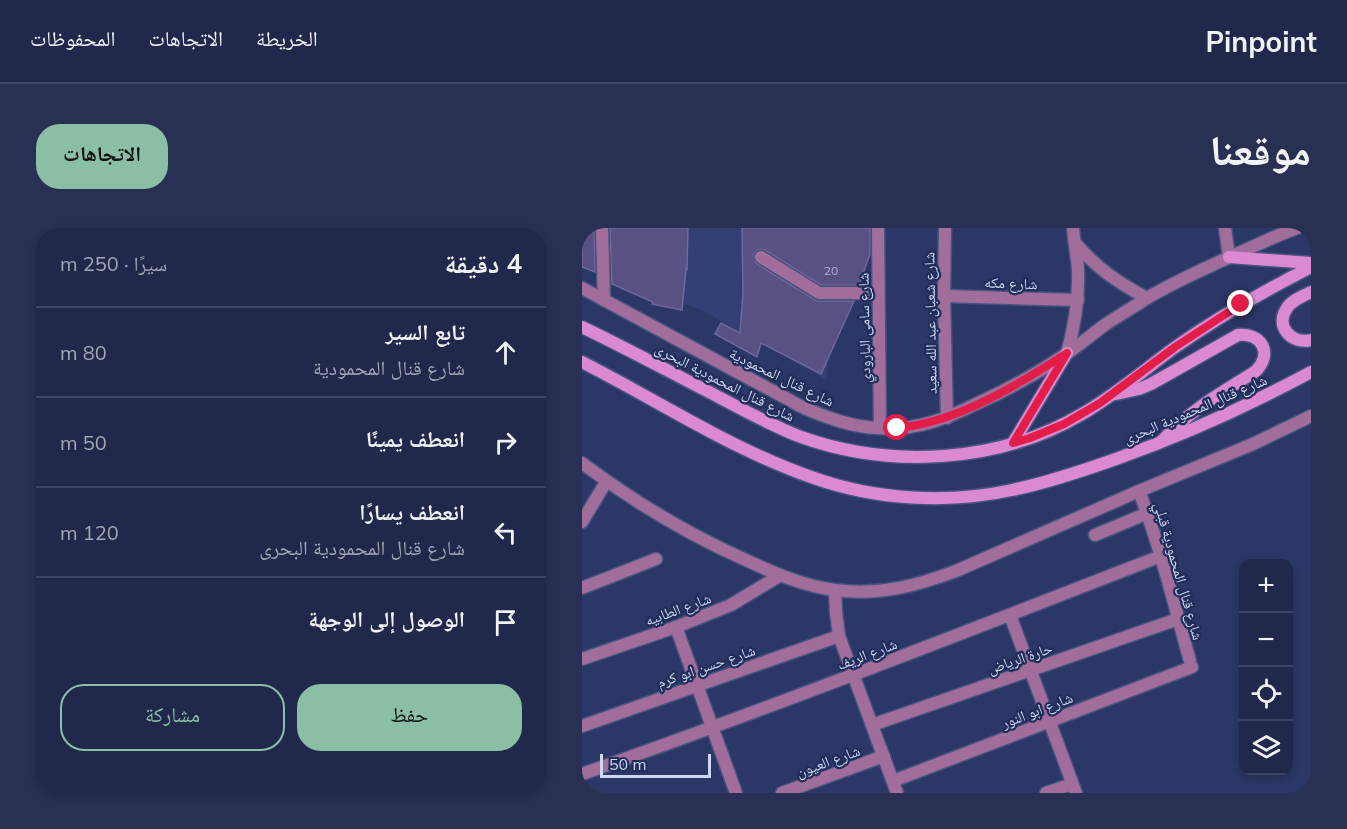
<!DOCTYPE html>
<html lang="ar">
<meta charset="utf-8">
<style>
body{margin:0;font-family:Mulish,"Noto Naskh Arabic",sans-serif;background:#283153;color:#f1f3f6;direction:rtl}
.controls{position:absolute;right:18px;bottom:18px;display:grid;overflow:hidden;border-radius:12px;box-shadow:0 3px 9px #0003}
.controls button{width:54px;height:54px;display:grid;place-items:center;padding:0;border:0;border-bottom:2px solid #3d4564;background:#20294c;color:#f1f3f6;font:30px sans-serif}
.scale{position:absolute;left:18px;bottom:15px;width:111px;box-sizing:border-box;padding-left:6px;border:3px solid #cdd7f4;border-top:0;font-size:16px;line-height:21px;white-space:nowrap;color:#cdd7f4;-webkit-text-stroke:4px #212d5a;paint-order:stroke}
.stop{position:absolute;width:18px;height:18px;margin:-14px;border:4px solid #e11d48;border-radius:50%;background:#fff}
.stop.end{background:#e11d48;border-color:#fff;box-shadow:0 2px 6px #0008}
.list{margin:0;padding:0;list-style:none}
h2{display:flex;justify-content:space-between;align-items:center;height:78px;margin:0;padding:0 24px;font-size:26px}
h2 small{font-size:20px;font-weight:400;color:#a2a6b5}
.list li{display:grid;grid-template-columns:39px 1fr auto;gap:18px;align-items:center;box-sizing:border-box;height:90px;padding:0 24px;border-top:2px solid #3d4564}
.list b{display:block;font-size:22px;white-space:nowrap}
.list p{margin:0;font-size:20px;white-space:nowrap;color:#a2a6b5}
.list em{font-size:20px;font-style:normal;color:#a2a6b5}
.actions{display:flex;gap:12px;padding:18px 24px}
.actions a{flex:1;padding:14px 0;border:2px solid #8abfa5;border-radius:24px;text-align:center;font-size:21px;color:#8abfa5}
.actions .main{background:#8abfa5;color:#111}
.icon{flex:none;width:33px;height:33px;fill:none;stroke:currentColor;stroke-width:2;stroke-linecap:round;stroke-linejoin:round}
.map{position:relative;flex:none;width:729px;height:565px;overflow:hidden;direction:ltr;border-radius:24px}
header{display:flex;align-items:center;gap:36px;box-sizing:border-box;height:84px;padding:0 30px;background:#20294c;border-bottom:2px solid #3d4564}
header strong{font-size:28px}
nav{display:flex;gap:33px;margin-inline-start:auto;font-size:21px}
.intro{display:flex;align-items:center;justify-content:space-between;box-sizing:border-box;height:144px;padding:0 36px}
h1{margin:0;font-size:42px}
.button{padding:15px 27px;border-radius:24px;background:#8abfa5;color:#111;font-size:21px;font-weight:700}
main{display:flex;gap:36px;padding:0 36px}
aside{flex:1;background:#20294c;border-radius:24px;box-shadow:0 3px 9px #0003}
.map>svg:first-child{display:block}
</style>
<header>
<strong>Pinpoint</strong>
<nav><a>الخريطة</a><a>الاتجاهات</a><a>المحفوظات</a></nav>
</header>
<div class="intro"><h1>موقعنا</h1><a class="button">الاتجاهات</a></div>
<main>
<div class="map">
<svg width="729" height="565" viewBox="0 0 729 565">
<rect width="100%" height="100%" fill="#2b3766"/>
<polygon fill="#324075" points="28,0 160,0 161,72 248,76 245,152 123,84 27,42"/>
<g fill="#595083" stroke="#70689d" stroke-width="1.5">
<polygon points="0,0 12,0 13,44 0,39"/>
<polygon points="28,0 106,0 105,41 104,40 100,82 70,76 71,74 30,56"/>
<polygon points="160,0 288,0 288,26 277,57 239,57 183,22 176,22 172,25 172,32 175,36 233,72 237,73 272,73 239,146 179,115 175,129 133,106 139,95 158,105 161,65"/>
</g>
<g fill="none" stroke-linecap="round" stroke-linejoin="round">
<defs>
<g id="minor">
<polyline points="20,0 22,72"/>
<polyline points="296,0 298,200"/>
<polyline points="363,0 362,68 365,190"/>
<polyline points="643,0 647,29"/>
<path d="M493 15C515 40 536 55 565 70"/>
<polyline points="179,29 237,65 296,65"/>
<polyline points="362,68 496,72"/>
<path d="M485 125C493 97 497 71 496 42 495 28 492 14 491 0"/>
<path d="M557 263C578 318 592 376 608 433"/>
<polyline points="0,294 24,254"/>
<polyline points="513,307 566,285"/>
<polyline points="0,360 74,331"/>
<polyline points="253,362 254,384 257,408 315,565"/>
<polyline points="428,387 494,565"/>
<polyline points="94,399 154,565"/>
<polyline points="0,431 94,399 149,377 197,348"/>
<polyline points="290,497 596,391"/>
<polyline points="0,498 257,408"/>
<path d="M0 546C194 478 386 403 579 328"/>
<polyline points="311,553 610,439"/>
<polyline points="200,565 302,528"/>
<polyline points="464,565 490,556"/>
</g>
<g id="tertiary">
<path d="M0 60 222 180C246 190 270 199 296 200 333 203 364 191 396 175 427 161 456 145 484 126 498 117 510 106 524 96 536 88 550 80 562 72 591 54 622 41 652 27 673 18 693 8 715 0"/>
<path d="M0 235C52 274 107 307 166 333 194 346 222 358 253 362 296 368 334 358 374 343L557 263 671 216 729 188"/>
</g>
<g id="secondary">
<polyline points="647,29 729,35"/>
<path d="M729 64C721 68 710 72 705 80 692 98 710 117 729 112"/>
<path d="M0 99C44 120 86 143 129 165 159 181 188 197 219 209 309 241 417 235 500 186 533 167 562 142 592 120 636 89 682 63 729 39"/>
<path d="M0 134C77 173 150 222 232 250 294 272 366 276 430 262 465 255 500 243 534 231 602 207 666 178 729 144"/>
<path d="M534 166 557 161 569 156 656 107C680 105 691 125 674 143 641 164 608 182 581 212"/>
<polyline points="431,215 485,125"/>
</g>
</defs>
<use href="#minor" stroke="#485480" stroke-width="15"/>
<use href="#tertiary" stroke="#485480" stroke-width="15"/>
<use href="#secondary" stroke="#485480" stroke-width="15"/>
<use href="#minor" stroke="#a16e9c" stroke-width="12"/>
<use href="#tertiary" stroke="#a16e9c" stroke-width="12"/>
<use href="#secondary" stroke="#da89d2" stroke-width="12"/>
</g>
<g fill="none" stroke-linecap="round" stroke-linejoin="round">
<path stroke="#e11d48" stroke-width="8" d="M315 200C374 195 436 157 485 125L431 215 448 210 482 196 518 175 593 119 659 76"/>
</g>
<g text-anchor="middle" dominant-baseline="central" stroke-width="4.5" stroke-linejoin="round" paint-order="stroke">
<g font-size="12" fill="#b0b5d8">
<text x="249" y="42">20</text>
</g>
<g font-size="15" fill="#cdd7f4" stroke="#212d5a">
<text transform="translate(429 55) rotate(2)">شارع مكه</text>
<text transform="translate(348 95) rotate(-91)">شارع شعبان عبد الله سعيد</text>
<text transform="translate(282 100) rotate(-91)">شارع سامى البارودي</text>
<text transform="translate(200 149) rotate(26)">شارع قنال المحمودية</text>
<text transform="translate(143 154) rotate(27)">شارع قنال المحمودية البحرى</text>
<text transform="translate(613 181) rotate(-23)">شارع قنال المحمودية البحرى</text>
<text transform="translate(597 343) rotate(74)">شارع قنال المحمودية قبلي</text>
<text transform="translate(96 381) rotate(-20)">شارع الطابيه</text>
<text transform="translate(285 426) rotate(-21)">شارع الريف</text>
<text transform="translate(438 430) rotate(-19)">حارة الرياض</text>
<text transform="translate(124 438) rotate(-19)">شارع حسن ابو كرم</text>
<text transform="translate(455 482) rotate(-21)">شارع ابو النور</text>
<text transform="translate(246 533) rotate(-20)">شارع العيون</text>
</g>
</g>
</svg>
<div class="controls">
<button>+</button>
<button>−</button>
<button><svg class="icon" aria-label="locate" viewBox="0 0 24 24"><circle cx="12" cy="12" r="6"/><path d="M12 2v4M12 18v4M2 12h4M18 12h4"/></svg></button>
<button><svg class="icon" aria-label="layers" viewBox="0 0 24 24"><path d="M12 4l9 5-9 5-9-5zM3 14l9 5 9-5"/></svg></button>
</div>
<div class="scale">50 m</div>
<div class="stop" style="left:315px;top:200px"></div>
<div class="stop end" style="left:659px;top:76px"></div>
</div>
<aside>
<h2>4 دقيقة<small>سيرًا · 250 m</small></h2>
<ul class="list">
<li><svg class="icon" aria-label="ahead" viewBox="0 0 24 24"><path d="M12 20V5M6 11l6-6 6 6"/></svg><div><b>تابع السير</b><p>شارع قنال المحمودية</p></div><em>80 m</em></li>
<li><svg class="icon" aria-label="right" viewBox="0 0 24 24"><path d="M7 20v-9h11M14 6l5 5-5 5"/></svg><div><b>انعطف يمينًا</b></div><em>50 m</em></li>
<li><svg class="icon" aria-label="left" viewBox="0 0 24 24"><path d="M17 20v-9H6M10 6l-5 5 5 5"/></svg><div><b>انعطف يسارًا</b><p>شارع قنال المحمودية البحرى</p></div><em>120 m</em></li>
<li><svg class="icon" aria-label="arrive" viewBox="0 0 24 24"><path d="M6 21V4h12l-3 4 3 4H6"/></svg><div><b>الوصول إلى الوجهة</b></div></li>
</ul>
<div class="actions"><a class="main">حفظ</a><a>مشاركة</a></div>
</aside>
</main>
